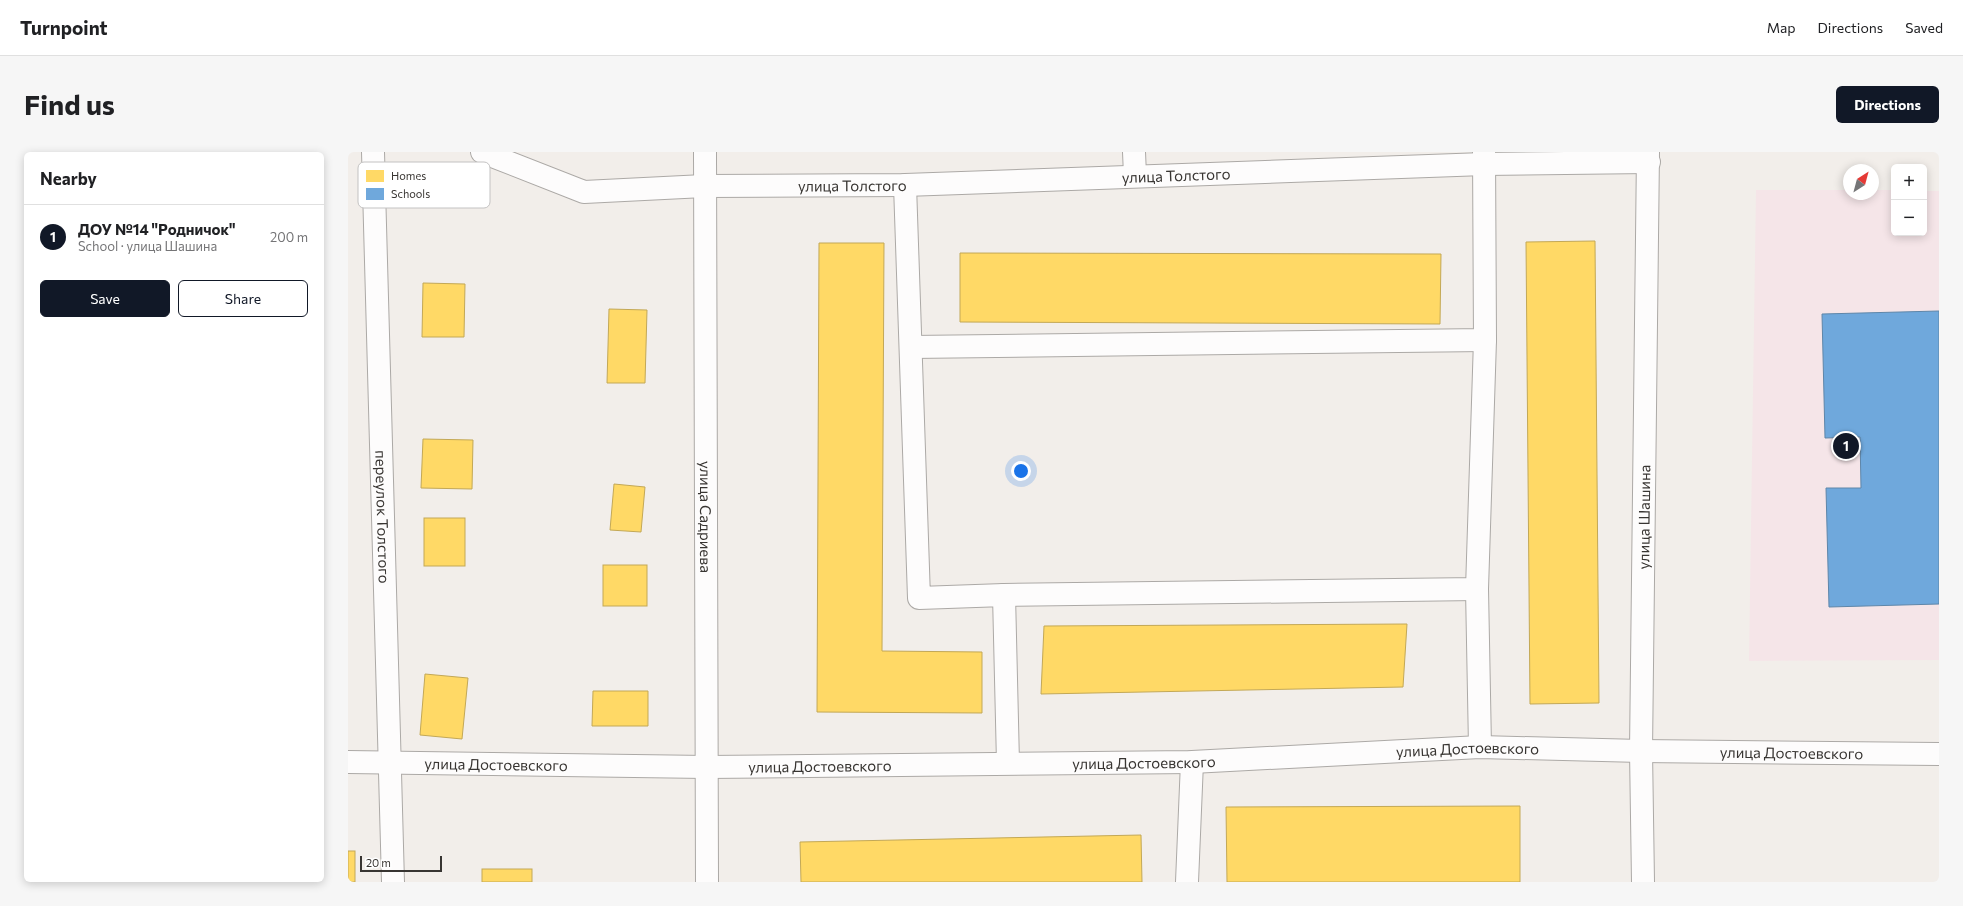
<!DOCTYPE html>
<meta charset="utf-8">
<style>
body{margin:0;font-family:Commissioner,sans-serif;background:#f6f6f6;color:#202124}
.controls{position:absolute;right:12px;top:12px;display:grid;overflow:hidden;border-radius:6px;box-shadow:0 2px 10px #0003}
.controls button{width:36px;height:36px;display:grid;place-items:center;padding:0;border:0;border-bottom:1px solid #e0e0e0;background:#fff;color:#202124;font:20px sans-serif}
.compass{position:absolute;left:1495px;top:12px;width:36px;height:36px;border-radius:50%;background:#fff;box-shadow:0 2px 10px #0003;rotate:36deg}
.scale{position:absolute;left:12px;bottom:10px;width:82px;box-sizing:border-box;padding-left:4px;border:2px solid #383532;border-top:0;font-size:11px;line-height:14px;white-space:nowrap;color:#383532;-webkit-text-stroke:3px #fff;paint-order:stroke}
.you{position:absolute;left:673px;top:319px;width:14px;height:14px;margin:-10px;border:3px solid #fff;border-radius:50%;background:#1a73e8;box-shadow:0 0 0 6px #1a73e833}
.badge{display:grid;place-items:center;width:26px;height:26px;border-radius:50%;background:#111827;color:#fff;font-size:13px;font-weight:700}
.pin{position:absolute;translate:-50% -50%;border:2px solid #fff;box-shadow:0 1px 4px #0006}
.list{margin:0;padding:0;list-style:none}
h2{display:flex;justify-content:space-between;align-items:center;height:52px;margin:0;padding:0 16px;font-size:17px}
h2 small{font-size:13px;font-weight:400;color:#757577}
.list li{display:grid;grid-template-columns:26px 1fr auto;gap:12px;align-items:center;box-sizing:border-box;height:64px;padding:0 16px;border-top:1px solid #e0e0e0}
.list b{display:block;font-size:15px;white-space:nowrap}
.list p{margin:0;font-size:13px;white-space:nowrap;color:#757577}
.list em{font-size:13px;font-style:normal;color:#757577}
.actions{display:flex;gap:8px;padding:12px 16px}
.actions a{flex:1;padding:9px 0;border:1px solid #111827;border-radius:6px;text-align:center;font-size:14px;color:#111827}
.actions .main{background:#111827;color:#fff}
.map{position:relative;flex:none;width:1591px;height:730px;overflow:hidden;border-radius:6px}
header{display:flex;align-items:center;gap:24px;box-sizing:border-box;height:56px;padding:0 20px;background:#fff;border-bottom:1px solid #e0e0e0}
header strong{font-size:19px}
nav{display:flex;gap:22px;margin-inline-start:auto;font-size:14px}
.intro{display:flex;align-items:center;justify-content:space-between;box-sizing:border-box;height:96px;padding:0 24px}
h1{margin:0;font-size:28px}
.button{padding:10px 18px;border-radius:6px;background:#111827;color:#fff;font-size:14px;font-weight:700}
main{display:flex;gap:24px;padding:0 24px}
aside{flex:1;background:#fff;border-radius:6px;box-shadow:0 2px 10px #0003}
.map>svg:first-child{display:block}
</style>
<header>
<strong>Turnpoint</strong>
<nav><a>Map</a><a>Directions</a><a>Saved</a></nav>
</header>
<div class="intro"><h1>Find us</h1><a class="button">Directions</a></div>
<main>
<aside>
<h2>Nearby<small></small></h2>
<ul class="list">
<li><span class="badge">1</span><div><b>ДОУ №14 &quot;Родничок&quot;</b><p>School · улица Шашина</p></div><em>200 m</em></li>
</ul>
<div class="actions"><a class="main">Save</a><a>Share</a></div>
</aside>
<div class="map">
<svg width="1591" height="730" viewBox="0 0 1591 730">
<rect width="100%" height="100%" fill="#f2eeea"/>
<polygon fill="#f5e5e8" points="1408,38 1501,38 1501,42 1525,42 1525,38 1546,38 1546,81 1576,81 1576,39 1591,39 1591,508 1401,509"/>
<g fill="#ffd966" stroke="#c3a856">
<polygon points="1247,89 1251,551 1182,552 1178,90"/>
<polygon points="471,91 536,91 534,499 634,500 634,561 469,560"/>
<polygon points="612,101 1093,102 1092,172 612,170"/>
<polygon points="75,131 117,132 116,185 74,185"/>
<polygon points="261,157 299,158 297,231 259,231"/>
<polygon points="75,287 125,288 124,337 73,336"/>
<polygon points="266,332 297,335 293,380 262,378"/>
<rect x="76" y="366" width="41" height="48"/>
<rect x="255" y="413" width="44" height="41"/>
<polygon points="1059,472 1055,535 693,542 696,474"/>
<polygon points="77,522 120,526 114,587 72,583"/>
<polygon points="245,539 300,539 300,574 244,574"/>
<polygon points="1172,654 1172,730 879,730 878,655"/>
<polygon points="793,683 794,730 453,730 452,690"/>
<rect x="0" y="699" width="7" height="31"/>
<rect x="134" y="717" width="50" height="13"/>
</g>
<polygon fill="#6fa8dc" stroke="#5e86a9" points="1591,159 1591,452 1481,455 1478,336 1513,336 1512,285 1477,286 1474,162"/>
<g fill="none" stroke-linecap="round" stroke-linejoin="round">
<defs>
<g id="minor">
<path id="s1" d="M25 0 45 730"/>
<path id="s2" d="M134 0 236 40 356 34 557 33 1136 12 1301 10"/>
<path id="s3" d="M357 0 359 730"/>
<polyline points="786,0 787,23"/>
<polyline points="557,33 571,446 656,443 660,611"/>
<polyline points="563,195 1137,188 1136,0"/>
<polyline points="1129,437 1132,595"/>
<polyline points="656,443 1129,437 1137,188"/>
<path id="s4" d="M0 610 358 615 844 610 1132 595 1293 599 1591 602"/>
<polyline points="839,730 844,610"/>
<path id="s5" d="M1295 730 1293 599 1300 0"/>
</g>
</defs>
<use href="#minor" stroke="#aca9a6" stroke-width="24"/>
<use href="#minor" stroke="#fdfcfc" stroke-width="22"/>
</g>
<g text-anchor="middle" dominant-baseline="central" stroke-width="4" stroke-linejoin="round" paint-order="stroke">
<g font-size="15" fill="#383532" stroke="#fff">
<text stroke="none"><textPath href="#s2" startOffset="702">улица Толстого</textPath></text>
<text stroke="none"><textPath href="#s2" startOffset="378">улица Толстого</textPath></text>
<text stroke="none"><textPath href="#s1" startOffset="365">переулок Толстого</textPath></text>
<text stroke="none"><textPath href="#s3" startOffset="365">улица Садриева</textPath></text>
<text stroke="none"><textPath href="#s5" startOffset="365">улица Шашина</textPath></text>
<text stroke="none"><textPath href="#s4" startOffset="1120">улица Достоевского</textPath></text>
<text stroke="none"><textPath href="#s4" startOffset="1444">улица Достоевского</textPath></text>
<text stroke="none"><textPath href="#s4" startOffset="796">улица Достоевского</textPath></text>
<text stroke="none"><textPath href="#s4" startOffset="148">улица Достоевского</textPath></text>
<text stroke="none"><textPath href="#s4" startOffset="472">улица Достоевского</textPath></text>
</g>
</g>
<rect x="10" y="10" width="132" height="46" rx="6" fill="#fff" stroke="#c3c2c2" stroke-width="1"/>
<rect x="18" y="18" width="18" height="12" fill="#ffd966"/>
<rect x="18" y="36" width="18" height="12" fill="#6fa8dc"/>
<g font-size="11" fill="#383532">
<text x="43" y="28">Homes</text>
<text x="43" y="46">Schools</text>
</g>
</svg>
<div class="controls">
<button>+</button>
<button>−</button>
</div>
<svg class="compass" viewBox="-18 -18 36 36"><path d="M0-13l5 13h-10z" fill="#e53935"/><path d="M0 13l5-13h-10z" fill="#757577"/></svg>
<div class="scale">20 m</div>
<div class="you"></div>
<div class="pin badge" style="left:1498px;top:294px">1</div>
</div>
</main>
